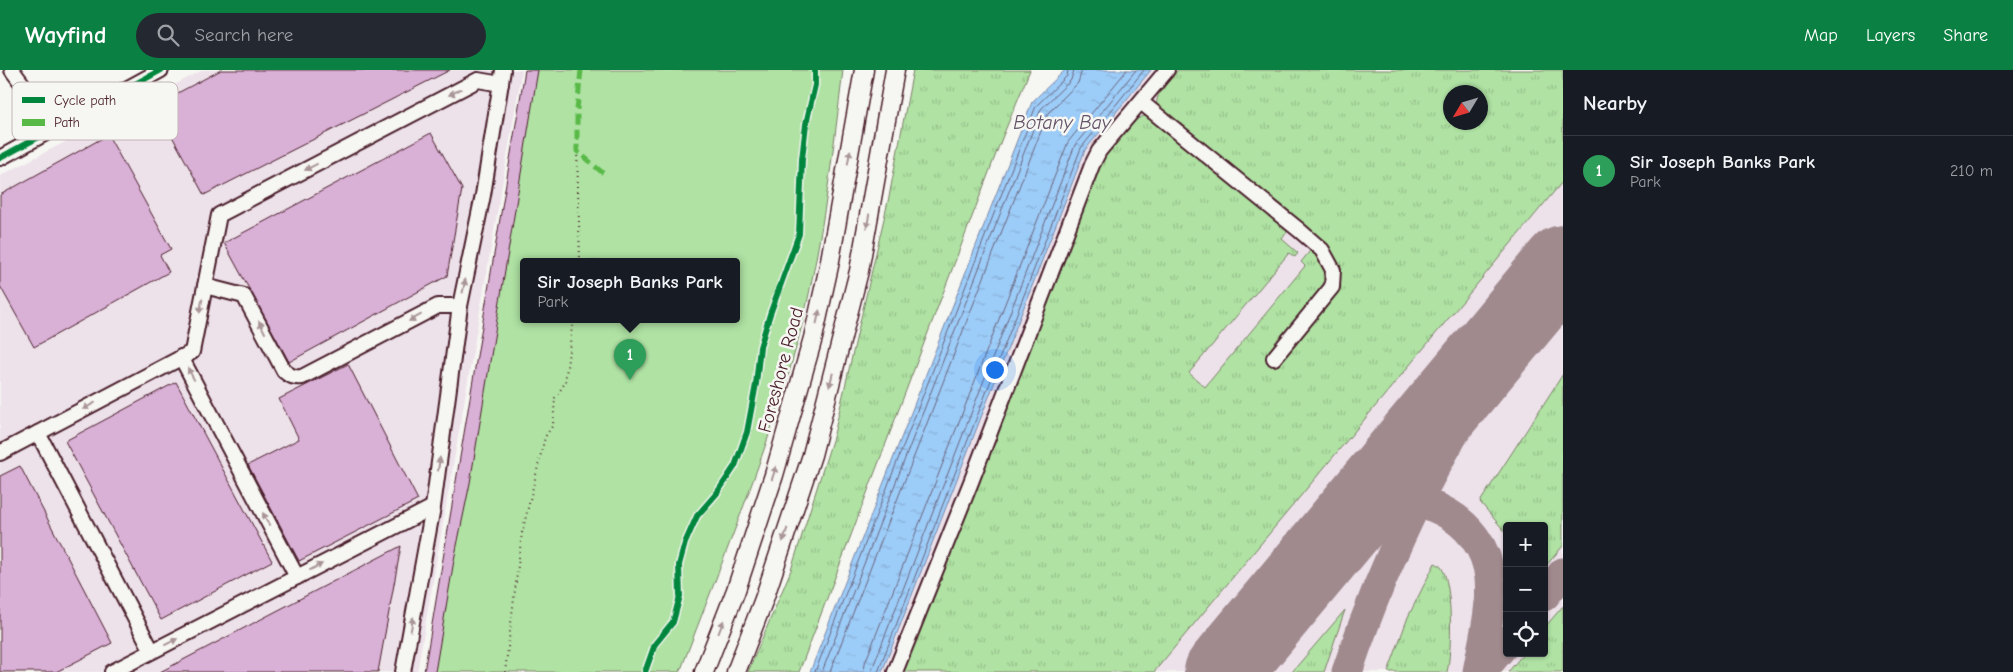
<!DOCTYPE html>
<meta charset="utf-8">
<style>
body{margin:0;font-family:"Comic Neue",sans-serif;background:#242831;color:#f1f3f6}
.controls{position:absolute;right:15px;bottom:15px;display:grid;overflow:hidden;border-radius:5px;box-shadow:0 1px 4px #0004}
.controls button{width:45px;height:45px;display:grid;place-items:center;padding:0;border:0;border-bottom:1px solid #363941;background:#171b24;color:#f1f3f6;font:25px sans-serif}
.compass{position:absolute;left:1443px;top:15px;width:45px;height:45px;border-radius:50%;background:#171b24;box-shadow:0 1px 4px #0004;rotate:232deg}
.you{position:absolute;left:994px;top:299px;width:18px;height:18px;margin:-12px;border:4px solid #fff;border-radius:50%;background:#1a73e8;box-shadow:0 0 0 8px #1a73e833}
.badge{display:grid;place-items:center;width:32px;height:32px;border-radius:50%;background:#0b8043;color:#fff;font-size:16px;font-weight:700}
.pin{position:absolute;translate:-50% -41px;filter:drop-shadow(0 1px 2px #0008)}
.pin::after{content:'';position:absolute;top:26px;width:18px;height:15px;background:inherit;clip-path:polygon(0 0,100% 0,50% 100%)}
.popup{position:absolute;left:520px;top:188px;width:220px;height:65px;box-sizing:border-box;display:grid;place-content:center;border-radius:5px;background:#171b24;filter:drop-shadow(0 1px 4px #0005);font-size:16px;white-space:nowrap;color:#9ea1a6}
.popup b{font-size:19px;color:#f1f3f6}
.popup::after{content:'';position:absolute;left:50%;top:100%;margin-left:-10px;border:10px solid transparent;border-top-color:#171b24}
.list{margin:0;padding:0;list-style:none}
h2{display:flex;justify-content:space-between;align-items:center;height:65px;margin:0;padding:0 20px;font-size:21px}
h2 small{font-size:16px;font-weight:400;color:#9ea1a6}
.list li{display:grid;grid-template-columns:32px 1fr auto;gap:15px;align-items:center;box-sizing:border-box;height:70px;padding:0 20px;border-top:1px solid #363941}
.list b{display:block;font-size:19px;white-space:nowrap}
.list p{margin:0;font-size:16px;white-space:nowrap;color:#9ea1a6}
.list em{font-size:16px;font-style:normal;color:#9ea1a6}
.icon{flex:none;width:28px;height:28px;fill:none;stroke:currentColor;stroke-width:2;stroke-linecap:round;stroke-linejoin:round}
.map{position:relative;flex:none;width:1563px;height:602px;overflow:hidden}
header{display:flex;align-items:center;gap:30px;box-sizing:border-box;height:70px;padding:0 25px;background:#0b8043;color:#fff}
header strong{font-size:24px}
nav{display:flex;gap:28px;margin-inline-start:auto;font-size:18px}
.search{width:350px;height:45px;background:#242831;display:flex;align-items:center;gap:12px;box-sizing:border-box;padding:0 18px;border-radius:28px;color:#9ea1a6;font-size:19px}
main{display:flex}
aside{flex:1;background:#171b24}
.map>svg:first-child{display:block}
</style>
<header>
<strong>Wayfind</strong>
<div class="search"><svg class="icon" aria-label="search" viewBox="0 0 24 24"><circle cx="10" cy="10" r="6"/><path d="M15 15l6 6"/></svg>Search here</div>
<nav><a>Map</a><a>Layers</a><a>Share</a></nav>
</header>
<main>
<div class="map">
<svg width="1563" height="602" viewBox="0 0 1563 602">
<defs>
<pattern id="grass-tufts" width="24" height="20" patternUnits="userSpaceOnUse" patternTransform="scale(1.25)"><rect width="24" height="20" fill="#afe2a3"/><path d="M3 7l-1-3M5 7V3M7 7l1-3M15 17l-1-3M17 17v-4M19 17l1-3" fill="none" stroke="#98c18c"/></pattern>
<pattern id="water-ripples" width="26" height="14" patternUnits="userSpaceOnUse" patternTransform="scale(1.25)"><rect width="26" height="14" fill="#9cccf8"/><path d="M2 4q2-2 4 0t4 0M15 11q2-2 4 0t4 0" fill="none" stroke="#88afd5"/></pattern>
</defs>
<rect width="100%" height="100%" fill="#f6f6f2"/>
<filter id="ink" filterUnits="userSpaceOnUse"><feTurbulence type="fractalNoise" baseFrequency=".02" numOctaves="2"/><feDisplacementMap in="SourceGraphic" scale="10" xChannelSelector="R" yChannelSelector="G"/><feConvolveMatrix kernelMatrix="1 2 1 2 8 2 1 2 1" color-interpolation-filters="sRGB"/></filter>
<g filter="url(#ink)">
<g fill="#ede1ea" fill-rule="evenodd">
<polygon points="203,0 522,0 417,602 0,602 0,106"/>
<path d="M1151 0H1563V602H882L1085 79ZM1450 22H1480V52H1450ZM1507 456H1544V583H1507Z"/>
</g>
<g fill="url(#grass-tufts)" stroke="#7c8067" fill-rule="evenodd">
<polygon points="913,0 1030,0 1002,68 799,602 748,602 791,500 834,364 889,127"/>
<path d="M1178 0H1563V111L1154 602H902L1094 108 1102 90 1136 50C1143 45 1148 45 1157 49L1284 155 1287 162 1282 169 1298 183 1295 187 1289 183 1189 303 1205 317 1305 196 1301 192 1313 177C1327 190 1334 203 1326 221L1270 290 1274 293 1333 221C1337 205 1336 195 1326 181L1160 43C1149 27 1168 12 1178 0ZM1450 22H1480V52H1450Z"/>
<polygon points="1563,304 1563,476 1544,498 1544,456 1507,456 1507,464 1480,432"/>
<path d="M1435 493C1436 493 1440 496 1441 497 1453 512 1452 583 1447 602H1388L1408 547Z"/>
<polygon points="1563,536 1563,602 1508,602 1524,583 1544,583 1544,558"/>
<polygon points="1345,540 1324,602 1292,602"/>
</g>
<path fill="#afe2a3" stroke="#7c8067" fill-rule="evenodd" d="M527 0H843C833 85 822 172 802 255 772 373 723 488 680 602H425ZM524 191H736V249H524Z"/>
<polygon fill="url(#water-ripples)" stroke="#7b87a6" points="1065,0 1151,0 1085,80 882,602 810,602 1032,32"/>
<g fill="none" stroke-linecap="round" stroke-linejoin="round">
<g stroke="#6b647d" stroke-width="1">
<polyline points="815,602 1036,36 1067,6 1068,0"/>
<polyline points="822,602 1041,39 1071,10 1074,0"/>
<polyline points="830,602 1048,43 1078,13 1082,0"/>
<polyline points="864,602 865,593 1068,72 1127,0"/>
<polyline points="871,602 1075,75 1136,0"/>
<polyline points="878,602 1081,78 1144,0"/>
</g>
<g stroke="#a08a8e" stroke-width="31">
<path d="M1305 504C1320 485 1340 455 1361 442 1413 412 1484 447 1490 508 1493 537 1483 573 1478 602"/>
<polyline points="1544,526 1563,503"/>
<path d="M1347 602C1377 512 1415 427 1464 346 1494 296 1529 249 1563 202"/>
<polyline points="1481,602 1507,571"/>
</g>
<polyline stroke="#a08a8e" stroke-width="78" points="1223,602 1563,194"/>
</g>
<g fill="#d9b0d6" stroke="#4a1f2b">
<polygon points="221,0 450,0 204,125 155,35"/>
<polygon points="525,0 538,0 470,413 454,490 435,602 424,602"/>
<polygon points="431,63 462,119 447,206 289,292 224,173"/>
<polygon points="108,65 171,179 160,185 169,202 34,277 0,216 0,125"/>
<polygon points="348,294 418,430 299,491 248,395 299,369 279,329"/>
<polygon points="176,312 272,491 161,550 65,371"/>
<polygon points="20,396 112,573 56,602 0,602 0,406"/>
<polygon points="401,476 378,602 160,602"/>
</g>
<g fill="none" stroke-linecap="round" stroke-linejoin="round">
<defs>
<g id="minor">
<polyline points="12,0 55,58"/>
<polyline points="1141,32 1299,160 1322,180 1333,200 1332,217 1274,288"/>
<polyline points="0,88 161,0"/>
<path d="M205 216 244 226 284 301C290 306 294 308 302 307L438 236H460"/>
<polyline points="181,287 297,507"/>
<polyline points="38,363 152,581"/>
<polyline points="0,383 192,282 219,145 478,10 501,14"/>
<polyline points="112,602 433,437"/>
<polyline points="403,602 433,437 460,236 483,125 503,0"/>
<polyline points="895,602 971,412 1092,95 1099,81 1167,0"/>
</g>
<g id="major">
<polyline points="704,602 736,520 774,405 813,268 829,196 864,0"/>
<polyline points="736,602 764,529 812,385 859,201 895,0"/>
</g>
</defs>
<use href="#minor" stroke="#4a1f2b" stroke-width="18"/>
<use href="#major" stroke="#4a1f2b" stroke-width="21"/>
<g stroke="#4a1f2b" stroke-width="2" stroke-dasharray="1 4" stroke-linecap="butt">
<polyline points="577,81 580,191"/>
<polyline points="505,602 522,463 545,367 553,355 555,328 565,313 573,249"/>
</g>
<use href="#minor" stroke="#f6f6f2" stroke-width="14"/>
<use href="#major" stroke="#f6f6f2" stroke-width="18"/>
<polyline stroke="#58b947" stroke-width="5" stroke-dasharray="10 5" stroke-linecap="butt" points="581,0 577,40 577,81 603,103"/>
<defs>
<g id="cycleway">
<polyline points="0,88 161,0"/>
<polyline points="645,602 655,574 673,552 680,526 679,495 685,473 697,446 717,423 735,396 747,362 756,314 760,277 770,244 799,164 802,89 806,54 815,15 815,0"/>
</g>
</defs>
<use href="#cycleway" stroke="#f6f6f2" stroke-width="9"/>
<use href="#cycleway" stroke="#00873e" stroke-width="6"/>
</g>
<defs><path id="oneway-solid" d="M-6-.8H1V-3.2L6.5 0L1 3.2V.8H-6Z" transform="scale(1.25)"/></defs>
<g fill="#a99598">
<use href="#oneway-solid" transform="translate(455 22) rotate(153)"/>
<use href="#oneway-solid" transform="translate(849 87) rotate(-80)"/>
<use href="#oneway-solid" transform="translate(311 97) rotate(153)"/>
<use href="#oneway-solid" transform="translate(868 151) rotate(100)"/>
<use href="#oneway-solid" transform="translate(464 216) rotate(-78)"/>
<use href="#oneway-solid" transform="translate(201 236) rotate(101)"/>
<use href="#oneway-solid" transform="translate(818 247) rotate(-78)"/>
<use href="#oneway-solid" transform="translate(415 248) rotate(152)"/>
<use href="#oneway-solid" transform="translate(262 257) rotate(-117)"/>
<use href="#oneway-solid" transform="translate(191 304) rotate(-118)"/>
<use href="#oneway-solid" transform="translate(831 310) rotate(104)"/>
<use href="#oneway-solid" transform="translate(89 336) rotate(152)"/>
<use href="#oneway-solid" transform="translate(439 394) rotate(-82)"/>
<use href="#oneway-solid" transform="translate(774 403) rotate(-72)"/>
<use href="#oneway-solid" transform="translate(266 449) rotate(-118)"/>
<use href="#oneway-solid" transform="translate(785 465) rotate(109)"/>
<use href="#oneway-solid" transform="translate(316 497) rotate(-27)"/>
<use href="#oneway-solid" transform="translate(412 554) rotate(-80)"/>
<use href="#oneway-solid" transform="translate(721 557) rotate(-69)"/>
<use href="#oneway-solid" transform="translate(171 572) rotate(-27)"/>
</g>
</g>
<g text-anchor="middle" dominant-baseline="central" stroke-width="5" stroke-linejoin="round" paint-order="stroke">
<g font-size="19" fill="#4a1f2b" stroke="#f6f6f2">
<text transform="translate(781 300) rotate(-75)">Foreshore Road</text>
</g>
<g font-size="20" font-style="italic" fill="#635368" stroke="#f6f6f2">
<text x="1062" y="52">Botany Bay</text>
</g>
</g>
<rect x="12" y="12" width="166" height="58" rx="8" fill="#f6f6f2" stroke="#c2b6b6" stroke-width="1"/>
<rect x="22" y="27" width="23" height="6" fill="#00873e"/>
<rect x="22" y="49" width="23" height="7" fill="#58b947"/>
<g font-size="14" fill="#4a1f2b">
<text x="54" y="35">Cycle path</text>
<text x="54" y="57">Path</text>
</g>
</svg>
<div class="controls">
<button>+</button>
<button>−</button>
<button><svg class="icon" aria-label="locate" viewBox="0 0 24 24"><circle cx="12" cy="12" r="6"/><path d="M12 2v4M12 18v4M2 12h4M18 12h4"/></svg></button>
</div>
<svg class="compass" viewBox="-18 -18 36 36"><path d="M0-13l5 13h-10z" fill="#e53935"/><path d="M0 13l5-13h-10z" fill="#9ea1a6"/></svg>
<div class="you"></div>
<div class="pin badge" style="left:630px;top:310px;background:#2e9e5b">1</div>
<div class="popup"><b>Sir Joseph Banks Park</b>Park</div>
</div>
<aside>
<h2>Nearby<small></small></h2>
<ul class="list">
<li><span class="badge" style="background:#2e9e5b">1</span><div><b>Sir Joseph Banks Park</b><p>Park</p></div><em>210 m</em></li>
</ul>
</aside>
</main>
